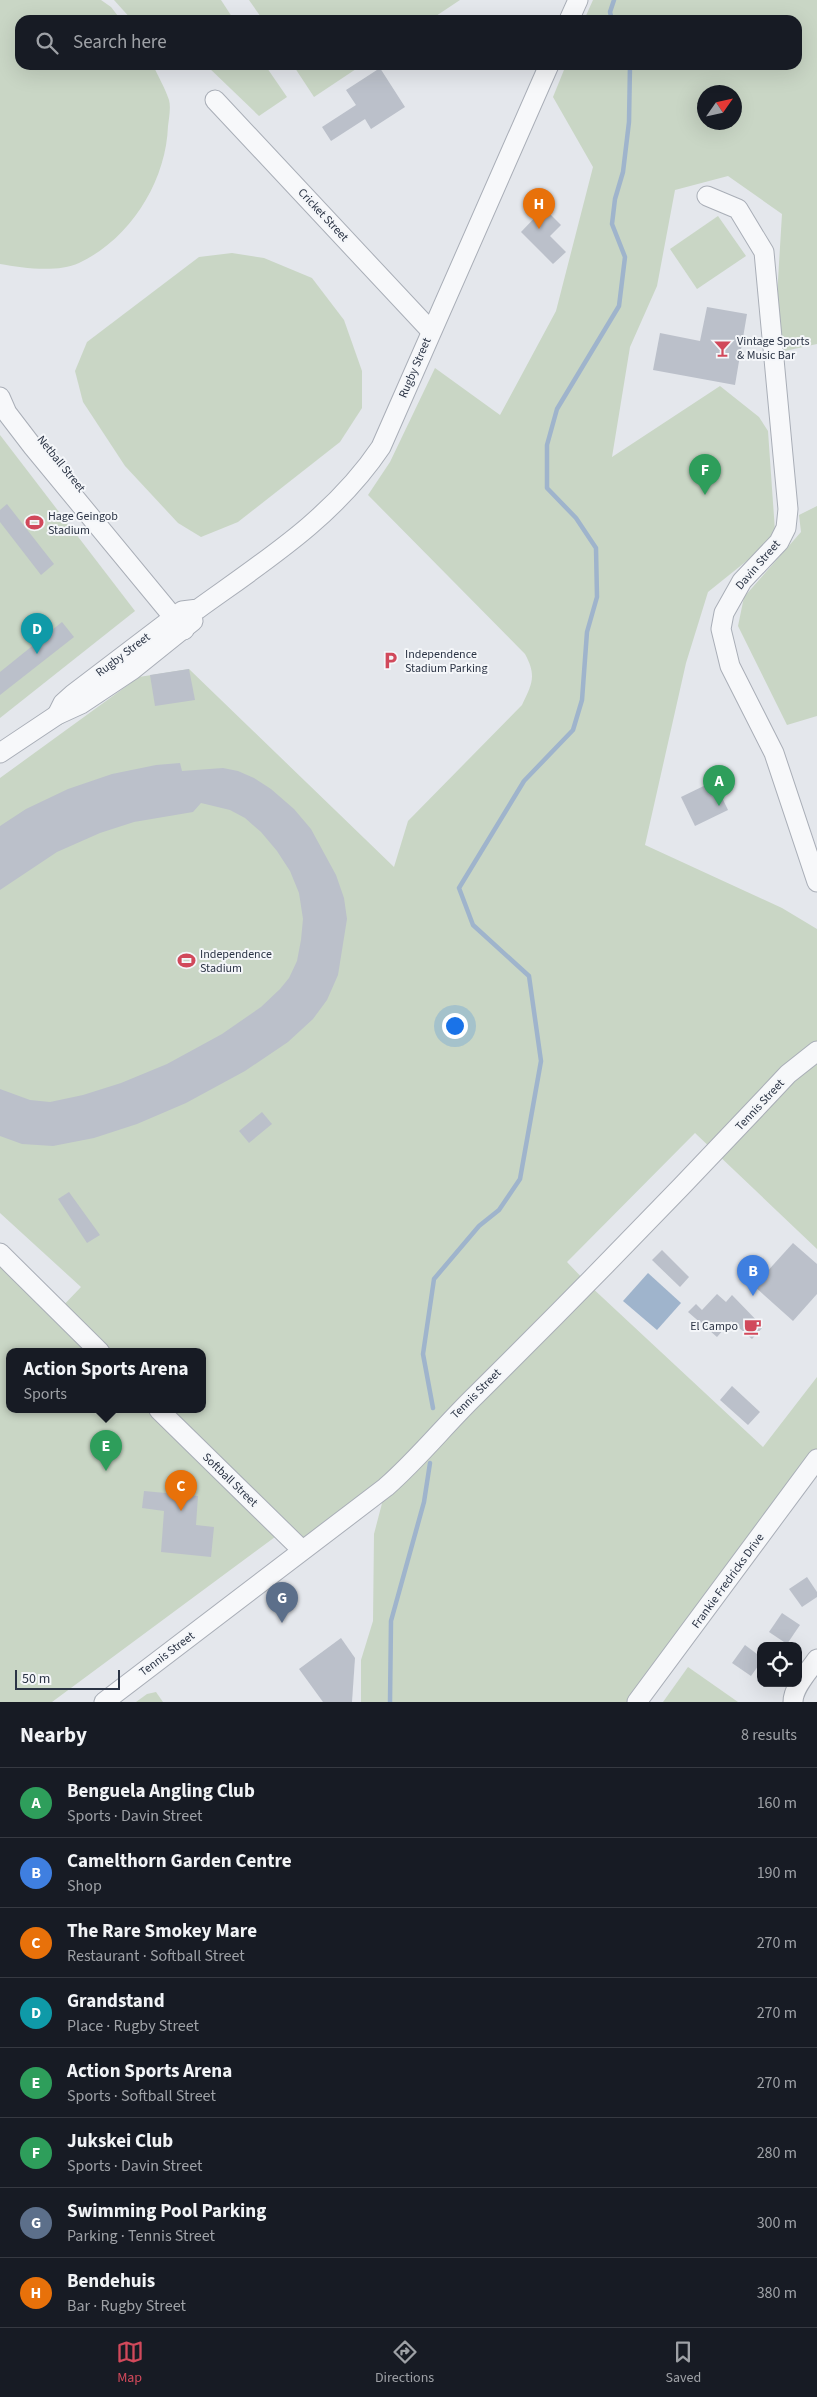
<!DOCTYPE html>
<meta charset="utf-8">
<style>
body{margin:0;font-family:"Source Sans 3",sans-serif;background:#20242c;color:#f1f3f6}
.controls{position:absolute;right:15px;bottom:15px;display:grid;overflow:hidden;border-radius:10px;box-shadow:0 5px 20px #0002}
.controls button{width:45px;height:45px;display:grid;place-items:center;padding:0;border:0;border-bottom:1px solid #363941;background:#171b24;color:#f1f3f6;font:25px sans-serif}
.compass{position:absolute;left:697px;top:85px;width:45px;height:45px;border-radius:50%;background:#171b24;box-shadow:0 5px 20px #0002;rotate:56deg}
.scale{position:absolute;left:15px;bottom:12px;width:105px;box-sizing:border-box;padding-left:5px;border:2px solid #2b3445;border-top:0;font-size:14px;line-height:18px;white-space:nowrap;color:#2b3445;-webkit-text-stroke:4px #f4f6f9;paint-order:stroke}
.you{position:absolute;left:454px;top:1025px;width:18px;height:18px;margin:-12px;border:4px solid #fff;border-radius:50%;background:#1a73e8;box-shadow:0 0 0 8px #1a73e833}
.badge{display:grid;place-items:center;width:32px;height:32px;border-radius:50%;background:#d1495b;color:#fff;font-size:16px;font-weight:700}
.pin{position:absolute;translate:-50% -41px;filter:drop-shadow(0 1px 2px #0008)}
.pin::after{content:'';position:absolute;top:26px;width:18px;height:15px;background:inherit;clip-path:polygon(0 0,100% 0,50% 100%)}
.popup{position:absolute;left:6px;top:1348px;width:200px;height:65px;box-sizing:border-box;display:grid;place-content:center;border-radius:10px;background:#171b24;filter:drop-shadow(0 1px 4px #0005);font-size:16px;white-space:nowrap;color:#9ea1a6}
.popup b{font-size:19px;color:#f1f3f6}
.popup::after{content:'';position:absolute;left:50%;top:100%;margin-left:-10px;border:10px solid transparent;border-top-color:#171b24}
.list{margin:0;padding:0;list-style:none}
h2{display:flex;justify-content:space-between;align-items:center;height:65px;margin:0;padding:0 20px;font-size:21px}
h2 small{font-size:16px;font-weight:400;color:#9ea1a6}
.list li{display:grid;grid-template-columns:32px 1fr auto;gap:15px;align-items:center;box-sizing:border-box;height:70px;padding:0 20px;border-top:1px solid #363941}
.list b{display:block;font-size:19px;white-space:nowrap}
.list p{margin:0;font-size:16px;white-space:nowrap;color:#9ea1a6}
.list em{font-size:16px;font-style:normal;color:#9ea1a6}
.icon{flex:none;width:28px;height:28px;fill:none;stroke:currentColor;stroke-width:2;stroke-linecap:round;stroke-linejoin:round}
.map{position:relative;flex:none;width:817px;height:1702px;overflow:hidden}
.search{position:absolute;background:#171b24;box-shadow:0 5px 20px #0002;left:15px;right:15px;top:15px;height:55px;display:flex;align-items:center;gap:12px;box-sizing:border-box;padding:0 18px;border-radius:15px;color:#9ea1a6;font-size:19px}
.sheet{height:625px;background:#171b24}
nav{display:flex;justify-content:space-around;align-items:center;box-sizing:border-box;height:70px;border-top:1px solid #363941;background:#171b24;font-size:14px;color:#9ea1a6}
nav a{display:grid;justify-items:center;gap:2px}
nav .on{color:#d1495b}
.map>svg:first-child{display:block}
</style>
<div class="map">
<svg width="817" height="1702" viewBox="0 0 817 1702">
<rect width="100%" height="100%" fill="#e4e7ec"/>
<g fill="#c9d6c5" fill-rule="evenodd">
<path d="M0 0H101L111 7 121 20H20V65H153C158 76 165 88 169 100 171 107 169 118 168 126 166 182 130 239 79 263 57 273 23 268 0 264Z"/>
<polygon points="114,0 221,0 234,20 132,20"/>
<polygon points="249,0 460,0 430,20 263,20"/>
<path d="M593 0H817V344L780 352 776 313 782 214 728 176 675 190 657 286 630 347 612 457 720 386 759 417 768 431 775 531 769 543 708 592 686 663 645 845 782 908 817 929V1249L695 1133 567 1262 588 1284 763 1447 817 1377V1457L634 1702H361V1660L373 1621 374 1534 386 1488 302 1550 159 1410H202V1352H100L58 1311 81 1287 0 1213V778L139 677 189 669 394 867 408 821 522 705C532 684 537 676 525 654L368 495 390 462 435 368 500 415 556 311 593 167 553 97 566 65H797V20H584ZM704 92H734V122H704Z"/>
<polygon points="206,65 265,65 287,97 259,116"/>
<polygon points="293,65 362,65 314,97"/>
<polygon points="718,216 746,256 697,289 670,249"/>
<polygon points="232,253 264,258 312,278 344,320 362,371 362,408 340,442 238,522 201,537 178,523 125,466 83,402 75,371 87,342 199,257"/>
<polygon points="0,435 135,611 0,718"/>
<polygon points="817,506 817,716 787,725 738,626 744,597 801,532 799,515"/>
<polygon points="0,1262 94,1352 10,1352 10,1410 153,1410 275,1537 52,1702 0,1702"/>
<polygon points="688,1667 738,1702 663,1702"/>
<polygon points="156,1692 163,1702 136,1702 147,1694"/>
</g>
<polygon fill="#9fb4cc" points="648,1273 681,1303 657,1330 623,1301"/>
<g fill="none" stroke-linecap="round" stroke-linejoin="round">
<g stroke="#9fb4cc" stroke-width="4.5">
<polyline points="612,20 610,12 614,0"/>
<polyline points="433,1408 423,1354 434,1279 479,1226 499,1210 520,1179 541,1061 529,976 473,925 459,888 524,781 573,730 582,700 587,632 597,597 596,548 576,518 547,488 547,445 557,409 619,306 625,257 612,224 615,199 623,172 629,122 630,65"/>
<polyline points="390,1702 391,1621 424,1502 430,1463"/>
</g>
</g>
<g fill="#bbc0ca">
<polygon points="380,68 405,107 371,129 365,119 331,141 322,127 356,105 346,90"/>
<polygon points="544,208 561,225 550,236 566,252 553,264 521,232"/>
<polygon points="707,307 747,314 735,385 653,370 660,333 700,341"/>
<polygon points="7,504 54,564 41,575 0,522 0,510"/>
<polygon points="62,622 74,637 0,695 0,672"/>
<polygon points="189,669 195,700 155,706 150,675"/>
<polygon points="180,763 182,771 223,768 238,771 254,778 271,789 294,809 311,829 336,875 344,898 347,919 338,975 327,1000 313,1019 288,1042 245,1071 186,1103 137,1124 94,1138 53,1146 22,1144 0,1136 0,1089 30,1100 50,1102 83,1095 121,1083 167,1064 222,1034 261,1007 280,989 289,978 297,961 301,940 303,919 299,893 290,871 277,851 261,832 245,818 230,810 201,803 193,812 134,822 100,833 57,852 0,890 0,826 26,809 68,789 112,774 156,765"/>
<polygon points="714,781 728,810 695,826 681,797"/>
<polygon points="262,1112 272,1124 249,1143 239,1131"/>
<polygon points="69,1192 100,1235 87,1243 58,1199"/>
<polygon points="793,1243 817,1264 817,1294 793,1321 754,1286"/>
<polygon points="662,1250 689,1277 680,1287 652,1260"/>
<polygon points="717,1294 726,1302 732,1295 763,1327 752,1339 731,1321 717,1337 688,1312 696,1304 702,1310"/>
<polygon points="732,1386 760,1412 748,1425 720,1400"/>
<polygon points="144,1491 198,1496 196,1525 214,1527 211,1557 161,1552 164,1511 142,1508"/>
<polygon points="807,1577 817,1592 817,1597 802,1607 789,1589"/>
<polygon points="782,1613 800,1625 787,1644 769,1632"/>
<polygon points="341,1638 355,1658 352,1702 323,1702 299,1669"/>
<polygon points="745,1645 761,1657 761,1662 751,1676 732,1663"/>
</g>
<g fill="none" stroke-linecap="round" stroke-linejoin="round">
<defs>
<g id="minor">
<polyline points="569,20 578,0"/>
<polyline points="215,100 431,331"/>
<polyline points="707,196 738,209 764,252 788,509 786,528 779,542 742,581 724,613 721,629 730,666 774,753 817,882"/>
<polyline points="0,397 7,413 33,447 184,630"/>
<path d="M57 715 63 703 73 694 182 611 198 609C266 560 334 517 381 447L549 65"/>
<polyline points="0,753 57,715 81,704 132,670 193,621"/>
<polyline points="0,1253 100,1352"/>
<polyline points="159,1410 302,1550"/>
<path d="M104 1702 386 1487C419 1458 445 1425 476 1395 582 1290 686 1183 788 1074L817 1051"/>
<polyline points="637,1702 817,1459"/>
<path d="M793 1702C793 1687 809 1671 817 1659"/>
</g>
</defs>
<use href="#minor" stroke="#a9aeb7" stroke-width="21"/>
<use href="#minor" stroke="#f7f8fa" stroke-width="19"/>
</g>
<defs>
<symbol id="bar-bare" viewBox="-9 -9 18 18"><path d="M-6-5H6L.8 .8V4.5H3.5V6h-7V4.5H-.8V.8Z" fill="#d1495b" stroke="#f4f6f9" stroke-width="2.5" paint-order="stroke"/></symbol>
<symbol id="stadium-bare" viewBox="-9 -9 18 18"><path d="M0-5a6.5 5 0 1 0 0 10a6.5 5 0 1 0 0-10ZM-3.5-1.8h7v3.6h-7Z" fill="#d1495b" stroke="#f4f6f9" stroke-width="2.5" paint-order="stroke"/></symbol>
<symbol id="parking-bare" viewBox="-9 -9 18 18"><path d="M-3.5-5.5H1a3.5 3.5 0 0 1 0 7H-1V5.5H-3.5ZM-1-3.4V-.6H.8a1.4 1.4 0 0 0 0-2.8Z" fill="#d1495b" stroke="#f4f6f9" stroke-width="2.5" paint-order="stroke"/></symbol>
<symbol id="cafe-bare" viewBox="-9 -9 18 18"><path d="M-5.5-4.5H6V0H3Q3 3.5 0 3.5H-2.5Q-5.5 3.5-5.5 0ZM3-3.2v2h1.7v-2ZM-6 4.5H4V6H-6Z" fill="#d1495b" stroke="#f4f6f9" stroke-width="2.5" paint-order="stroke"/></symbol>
</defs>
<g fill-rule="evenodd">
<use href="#bar-bare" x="710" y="336" width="25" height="25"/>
<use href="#stadium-bare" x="22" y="510" width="25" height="25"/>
<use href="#parking-bare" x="378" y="648" width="25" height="25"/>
<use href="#stadium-bare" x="174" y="948" width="25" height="25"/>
<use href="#cafe-bare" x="740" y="1314" width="25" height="25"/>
</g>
<g text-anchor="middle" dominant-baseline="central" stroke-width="4" stroke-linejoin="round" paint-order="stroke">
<g font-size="12" fill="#2b3445" stroke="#f4f6f9">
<text transform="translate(323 215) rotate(47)">Cricket Street</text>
<text transform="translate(415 368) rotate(-67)">Rugby Street</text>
<text transform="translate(61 464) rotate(51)">Netball Street</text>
<text transform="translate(758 565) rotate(-49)">Davin Street</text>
<text transform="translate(123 655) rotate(-37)">Rugby Street</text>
<text transform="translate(760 1105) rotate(-47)">Tennis Street</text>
<text transform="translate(476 1394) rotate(-45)">Tennis Street</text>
<text transform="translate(230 1480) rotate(44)">Softball Street</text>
<text transform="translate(728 1581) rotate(-54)">Frankie Fredricks Drive</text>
<text transform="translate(167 1654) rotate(-37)">Tennis Street</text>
</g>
<g font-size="12" fill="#2b3445" stroke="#f4f6f9" text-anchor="start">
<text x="737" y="341">Vintage Sports<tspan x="737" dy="14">&amp; Music Bar</tspan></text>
<text x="48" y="516">Hage Geingob<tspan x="48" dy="14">Stadium</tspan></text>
<text x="405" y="654">Independence<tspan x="405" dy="14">Stadium Parking</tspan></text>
<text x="200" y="954">Independence<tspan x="200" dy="14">Stadium</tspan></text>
<text x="738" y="1326" text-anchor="end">El Campo</text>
</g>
</g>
</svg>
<div class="controls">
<button><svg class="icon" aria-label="locate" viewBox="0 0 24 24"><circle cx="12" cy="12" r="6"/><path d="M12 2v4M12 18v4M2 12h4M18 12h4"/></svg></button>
</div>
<svg class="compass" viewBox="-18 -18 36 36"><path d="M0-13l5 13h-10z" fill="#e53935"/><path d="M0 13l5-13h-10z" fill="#9ea1a6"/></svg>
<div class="scale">50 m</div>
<div class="you"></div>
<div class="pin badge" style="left:719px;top:806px;background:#2e9e5b">A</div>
<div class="pin badge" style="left:753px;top:1296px;background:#3f7fe0">B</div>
<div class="pin badge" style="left:181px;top:1511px;background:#e8710a">C</div>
<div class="pin badge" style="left:37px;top:654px;background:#0f9aa8">D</div>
<div class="pin badge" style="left:106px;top:1471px;background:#2e9e5b">E</div>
<div class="popup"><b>Action Sports Arena</b>Sports</div>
<div class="pin badge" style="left:705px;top:495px;background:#2e9e5b">F</div>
<div class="pin badge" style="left:282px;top:1623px;background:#5c6f8a">G</div>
<div class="pin badge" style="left:539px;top:229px;background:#e8710a">H</div>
<div class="search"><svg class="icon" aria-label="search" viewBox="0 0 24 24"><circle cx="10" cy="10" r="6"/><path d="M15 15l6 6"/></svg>Search here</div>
</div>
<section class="sheet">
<h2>Nearby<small>8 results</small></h2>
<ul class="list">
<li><span class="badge" style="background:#2e9e5b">A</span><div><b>Benguela Angling Club</b><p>Sports · Davin Street</p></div><em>160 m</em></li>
<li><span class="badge" style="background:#3f7fe0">B</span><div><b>Camelthorn Garden Centre</b><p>Shop</p></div><em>190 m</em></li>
<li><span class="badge" style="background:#e8710a">C</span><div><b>The Rare Smokey Mare</b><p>Restaurant · Softball Street</p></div><em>270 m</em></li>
<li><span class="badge" style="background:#0f9aa8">D</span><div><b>Grandstand</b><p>Place · Rugby Street</p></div><em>270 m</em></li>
<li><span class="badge" style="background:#2e9e5b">E</span><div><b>Action Sports Arena</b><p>Sports · Softball Street</p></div><em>270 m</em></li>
<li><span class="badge" style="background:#2e9e5b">F</span><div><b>Jukskei Club</b><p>Sports · Davin Street</p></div><em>280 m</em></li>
<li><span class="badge" style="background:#5c6f8a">G</span><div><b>Swimming Pool Parking</b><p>Parking · Tennis Street</p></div><em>300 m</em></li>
<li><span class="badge" style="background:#e8710a">H</span><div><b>Bendehuis</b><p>Bar · Rugby Street</p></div><em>380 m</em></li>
</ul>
</section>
<nav>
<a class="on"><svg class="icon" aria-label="map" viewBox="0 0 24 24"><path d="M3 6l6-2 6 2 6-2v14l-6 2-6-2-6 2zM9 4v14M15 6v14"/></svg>Map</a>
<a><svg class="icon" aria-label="directions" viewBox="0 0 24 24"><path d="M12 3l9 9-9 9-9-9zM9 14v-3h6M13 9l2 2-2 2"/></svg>Directions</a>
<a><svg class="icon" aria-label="saved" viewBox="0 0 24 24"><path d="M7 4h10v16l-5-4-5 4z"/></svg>Saved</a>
</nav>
